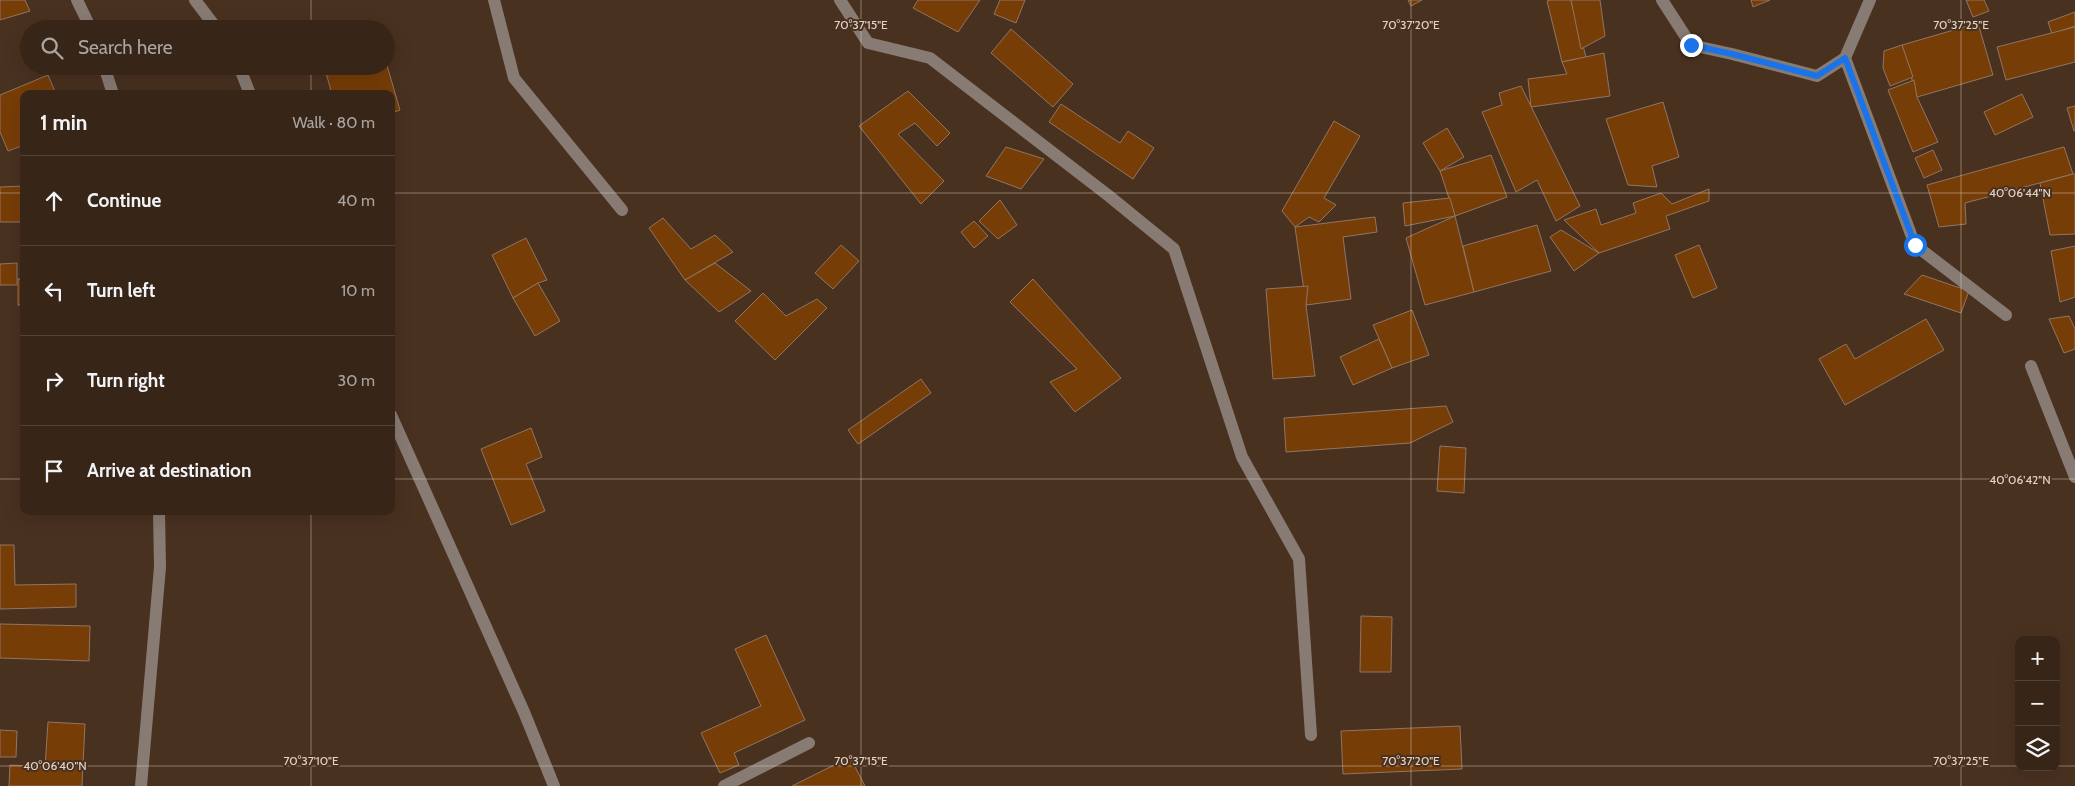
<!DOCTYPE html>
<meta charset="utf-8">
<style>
body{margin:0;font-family:Cabin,sans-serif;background:#423125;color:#f1f3f6}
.controls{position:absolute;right:15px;bottom:15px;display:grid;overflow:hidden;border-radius:10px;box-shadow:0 5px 20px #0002}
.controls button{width:45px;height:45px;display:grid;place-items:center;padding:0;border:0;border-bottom:1px solid #514237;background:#372518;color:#f1f3f6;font:25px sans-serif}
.stop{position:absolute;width:15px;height:15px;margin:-11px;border:4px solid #1a73e8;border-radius:50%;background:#fff}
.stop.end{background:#1a73e8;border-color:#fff;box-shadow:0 1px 5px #0008}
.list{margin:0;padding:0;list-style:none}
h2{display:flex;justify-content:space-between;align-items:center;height:65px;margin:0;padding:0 20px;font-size:21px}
h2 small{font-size:16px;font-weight:400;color:#aaa5a2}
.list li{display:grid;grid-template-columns:32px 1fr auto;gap:15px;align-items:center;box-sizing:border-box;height:90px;padding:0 20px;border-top:1px solid #514237}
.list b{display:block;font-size:19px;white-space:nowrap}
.list em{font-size:16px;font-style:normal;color:#aaa5a2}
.icon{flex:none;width:28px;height:28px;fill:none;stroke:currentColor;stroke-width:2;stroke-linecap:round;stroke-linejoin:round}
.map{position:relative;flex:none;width:2075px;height:786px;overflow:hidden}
.search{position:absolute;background:#372518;box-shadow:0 5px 20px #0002;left:20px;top:20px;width:375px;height:55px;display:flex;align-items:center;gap:12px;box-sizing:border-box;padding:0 18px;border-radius:28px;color:#aaa5a2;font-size:19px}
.panel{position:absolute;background:#372518;box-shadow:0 5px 20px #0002;left:20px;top:90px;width:375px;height:425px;border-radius:10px}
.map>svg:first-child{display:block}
</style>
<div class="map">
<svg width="2075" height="786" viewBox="0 0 2075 786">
<rect width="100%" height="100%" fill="#493120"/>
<g fill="#773d07" stroke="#917562">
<polygon points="0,0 25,0 30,11 0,20"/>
<polygon points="918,0 980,0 958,32 913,8"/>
<polygon points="1000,0 1025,0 1016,23 994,14"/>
<polygon points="1408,0 1422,0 1411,6"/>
<polygon points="1550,0 1571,0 1586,57 1562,62 1547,1"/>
<polygon points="1571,0 1600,0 1605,36 1581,49"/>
<polygon points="1751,0 1770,0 1753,7"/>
<polygon points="1966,0 1984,0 1989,11 1973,17"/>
<polygon points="2075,12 2075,26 2052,34 2048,22"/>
<polygon points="1978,23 1993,75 1917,97 1902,45"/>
<polygon points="2075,27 2075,62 2006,80 1997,47"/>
<polygon points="1011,29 1073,84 1053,107 991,53"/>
<polygon points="1902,45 1913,77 1890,86 1883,68 1884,51"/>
<polygon points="1604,53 1610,96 1531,107 1528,79 1567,74 1562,62"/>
<polygon points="386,62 400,110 391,113 391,94 332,94 324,66 386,66"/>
<polygon points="48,75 56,94 24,94 24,145 8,151 0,132 0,95"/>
<polygon points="1914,80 1917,97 1938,142 1913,152 1888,90"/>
<polygon points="1521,86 1580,206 1556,221 1537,180 1516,192 1482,112 1502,105 1499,93"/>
<polygon points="908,91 950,133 937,146 915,123 898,134 944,181 921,204 859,126"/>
<polygon points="2022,94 2033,117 1995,135 1984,112"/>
<polygon points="1663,102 1679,157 1652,166 1657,187 1628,185 1606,119"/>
<polygon points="1061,104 1120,143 1128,131 1154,148 1133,179 1049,122"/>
<polygon points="2075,106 2075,131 2074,131 2067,108"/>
<polygon points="1334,121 1360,136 1324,198 1336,205 1319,222 1309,217 1295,227 1282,211"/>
<polygon points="1447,128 1464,157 1440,171 1423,143"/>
<polygon points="1006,147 1044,159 1021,189 986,176"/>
<polygon points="2064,147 2073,174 1965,203 1966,224 1939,227 1927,185"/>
<polygon points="1933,150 1942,170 1924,178 1915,158"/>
<polygon points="1491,155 1507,197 1455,216 1440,171"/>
<polygon points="2073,174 2075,174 2075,234 2050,235 2040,183"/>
<polygon points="24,186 24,222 0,222 0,187"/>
<polygon points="1709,189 1709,201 1666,216 1670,229 1599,253 1564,220 1596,209 1601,225 1636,213 1633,203 1661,193 1672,204"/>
<polygon points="1450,198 1455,216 1405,226 1403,203"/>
<polygon points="1000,200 1017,225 998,239 979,221"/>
<polygon points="1455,216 1474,292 1425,305 1406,238"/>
<polygon points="1375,217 1377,232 1343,237 1351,299 1306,305 1295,227"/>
<polygon points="663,218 691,249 715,235 733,252 685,280 649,228"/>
<polygon points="974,221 988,236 974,248 961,232"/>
<polygon points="1537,225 1551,271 1474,292 1463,246"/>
<polygon points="1561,230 1599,253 1574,271 1550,237"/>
<polygon points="526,238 547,280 538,283 513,298 492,255"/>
<polygon points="841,245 859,261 833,289 815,273"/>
<polygon points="1699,245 1717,288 1693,298 1675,255"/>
<polygon points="2075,246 2075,297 2060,302 2051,251"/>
<polygon points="17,263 17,285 0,285 0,264"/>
<polygon points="715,263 751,291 719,312 685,280"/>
<polygon points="1922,275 1969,291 1961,313 1904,294"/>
<rect x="18" y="279" width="6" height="26"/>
<polygon points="1033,279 1121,378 1075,412 1050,382 1077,369 1010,302"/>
<polygon points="538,283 560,321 535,336 513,298"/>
<polygon points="1308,286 1306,305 1315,376 1273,379 1266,289"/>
<polygon points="763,293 786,316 817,299 827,308 775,360 735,321"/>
<polygon points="1412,310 1429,355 1392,368 1373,325"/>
<polygon points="2069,316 2075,329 2075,349 2064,353 2049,319"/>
<polygon points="1926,319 1944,350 1845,405 1819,359 1846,344 1855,359"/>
<polygon points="1379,339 1392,368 1353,385 1340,357"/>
<polygon points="921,379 931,393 858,444 848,430"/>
<polygon points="1446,406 1453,422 1410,443 1286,452 1284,418"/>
<polygon points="531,428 542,457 526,464 545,511 511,525 481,449"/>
<polygon points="1440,446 1466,448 1464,493 1437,491"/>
<polygon points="0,545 14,545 15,585 76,584 76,607 0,609"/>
<polygon points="1361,616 1392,617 1391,672 1360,672"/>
<polygon points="0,624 90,626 89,661 0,658"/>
<polygon points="766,635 805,720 734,753 739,765 720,773 701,733 761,706 735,649"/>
<polygon points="48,722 85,724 82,786 9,786 10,765 45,767"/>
<polygon points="1460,726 1462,769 1343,774 1341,731"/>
<polygon points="0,730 17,731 16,757 0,757"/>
<polygon points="850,757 865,786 792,786"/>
</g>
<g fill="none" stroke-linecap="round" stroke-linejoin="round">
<g stroke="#887b73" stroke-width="12">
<polyline points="77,0 91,29"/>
<polyline points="195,0 217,29"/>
<polyline points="494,0 514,78 622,210"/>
<polyline points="840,0 868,43 930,58 1109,196 1174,249 1242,457 1299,559 1311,735"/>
<polyline points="1662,0 1691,45 1732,54 1817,76 1845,58"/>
<polyline points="1870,0 1845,58 1915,245 2006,315"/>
<polyline points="104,66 113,94"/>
<polyline points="239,66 250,94"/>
<polyline points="2031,366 2075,477"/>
<polyline points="391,415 524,712 554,786"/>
<polyline points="141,786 160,567 159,511"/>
<polyline points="724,786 809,743"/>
</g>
</g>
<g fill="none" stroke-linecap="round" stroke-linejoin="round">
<polyline stroke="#1a73e8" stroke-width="6" points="1691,45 1732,54 1817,76 1845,58 1915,245"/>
</g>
<path fill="none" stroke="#e3d4c9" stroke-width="1" stroke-opacity="0.45" d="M311 0V29M861 0V786M1411 0V786M1961 0V786M311 66V94M0 193H24M391 193H2075M0 479H24M391 479H2075M311 511V786M0 766H2019M2056 766H2075"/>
<g font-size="12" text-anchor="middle" fill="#e3d4c9" stroke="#493120" stroke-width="4" stroke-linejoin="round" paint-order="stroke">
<text x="861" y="29">70°37'15"E</text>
<text x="1411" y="29">70°37'20"E</text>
<text x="1961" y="29">70°37'25"E</text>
<text x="2020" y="197">40°06'44"N</text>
<text x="2020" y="484">40°06'42"N</text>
<text x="311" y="765">70°37'10"E</text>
<text x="861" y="765">70°37'15"E</text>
<text x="1411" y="765">70°37'20"E</text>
<text x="1961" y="765">70°37'25"E</text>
<text x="55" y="770">40°06'40"N</text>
</g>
</svg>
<div class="controls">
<button>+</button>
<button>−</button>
<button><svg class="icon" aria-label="layers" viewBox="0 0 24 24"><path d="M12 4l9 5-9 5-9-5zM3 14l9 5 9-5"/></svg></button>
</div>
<div class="stop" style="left:1915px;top:245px"></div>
<div class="stop end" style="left:1691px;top:45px"></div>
<div class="search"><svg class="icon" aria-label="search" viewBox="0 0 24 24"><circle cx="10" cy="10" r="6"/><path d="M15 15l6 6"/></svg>Search here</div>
<section class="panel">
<h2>1 min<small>Walk · 80 m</small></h2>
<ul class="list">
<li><svg class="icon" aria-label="ahead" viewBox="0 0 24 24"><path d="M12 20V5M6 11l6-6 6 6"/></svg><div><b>Continue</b></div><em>40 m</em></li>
<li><svg class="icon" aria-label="left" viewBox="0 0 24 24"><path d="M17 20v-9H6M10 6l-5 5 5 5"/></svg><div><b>Turn left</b></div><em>10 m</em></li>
<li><svg class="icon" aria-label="right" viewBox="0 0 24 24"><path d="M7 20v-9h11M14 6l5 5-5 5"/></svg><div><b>Turn right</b></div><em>30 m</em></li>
<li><svg class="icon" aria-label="arrive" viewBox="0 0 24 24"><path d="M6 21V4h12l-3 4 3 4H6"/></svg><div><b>Arrive at destination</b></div></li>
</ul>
</section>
</div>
